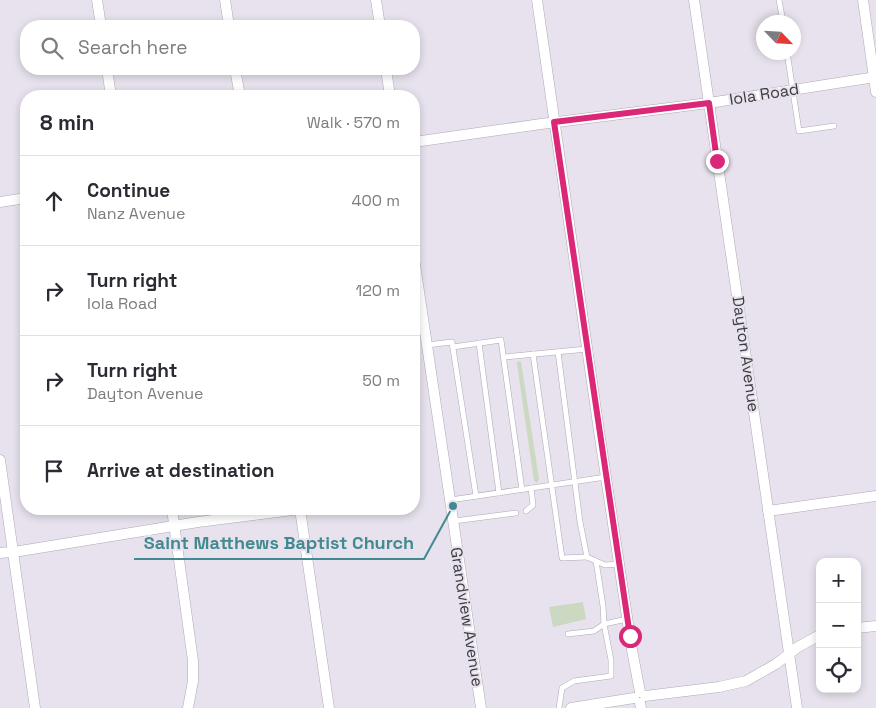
<!DOCTYPE html>
<meta charset="utf-8">
<style>
body{margin:0;font-family:"Space Grotesk",sans-serif;background:#f2f2f3;color:#2b2b33}
.controls{position:absolute;right:15px;bottom:15px;display:grid;overflow:hidden;border-radius:10px;box-shadow:0 2px 8px #0003}
.controls button{width:45px;height:45px;display:grid;place-items:center;padding:0;border:0;border-bottom:1px solid #e1e1e2;background:#fff;color:#2b2b33;font:25px sans-serif}
.compass{position:absolute;left:756px;top:15px;width:45px;height:45px;border-radius:50%;background:#fff;box-shadow:0 2px 8px #0003;rotate:115deg}
.stop{position:absolute;width:15px;height:15px;margin:-11px;border:4px solid #db2777;border-radius:50%;background:#fff}
.stop.end{background:#db2777;border-color:#fff;box-shadow:0 1px 5px #0008}
.list{margin:0;padding:0;list-style:none}
h2{display:flex;justify-content:space-between;align-items:center;height:65px;margin:0;padding:0 20px;font-size:21px}
h2 small{font-size:16px;font-weight:400;color:#7c7c81}
.list li{display:grid;grid-template-columns:32px 1fr auto;gap:15px;align-items:center;box-sizing:border-box;height:90px;padding:0 20px;border-top:1px solid #e1e1e2}
.list b{display:block;font-size:19px;white-space:nowrap}
.list p{margin:0;font-size:16px;white-space:nowrap;color:#7c7c81}
.list em{font-size:16px;font-style:normal;color:#7c7c81}
.icon{flex:none;width:28px;height:28px;fill:none;stroke:currentColor;stroke-width:2;stroke-linecap:round;stroke-linejoin:round}
.map{position:relative;flex:none;width:876px;height:708px;overflow:hidden}
.search{position:absolute;background:#fff;box-shadow:0 2px 8px #0003;left:20px;top:20px;width:400px;height:55px;display:flex;align-items:center;gap:12px;box-sizing:border-box;padding:0 18px;border-radius:20px;color:#7c7c81;font-size:19px}
.panel{position:absolute;background:#fff;box-shadow:0 2px 8px #0003;left:20px;top:90px;width:400px;height:425px;border-radius:20px}
.map>svg:first-child{display:block}
</style>
<div class="map">
<svg width="876" height="708" viewBox="0 0 876 708">
<rect width="100%" height="100%" fill="#e7e2ed"/>
<g fill="#ccd9c2">
<polygon points="518,361 521,362 539,479 537,483 534,481 517,364 517,362"/>
<polygon points="583,602 586,619 553,627 549,607"/>
</g>
<g fill="none" stroke-linecap="round" stroke-linejoin="round">
<defs>
<g id="lane">
<polyline points="779,0 783,22"/>
<polyline points="787,52 799,131 834,126"/>
<polyline points="479,343 499,493"/>
<polyline points="427,345 452,342 476,496"/>
<polyline points="453,347 501,340 522,490"/>
<polyline points="558,352 580,522 587,557 605,565 620,564"/>
<polyline points="533,354 562,558 587,557"/>
<polyline points="504,357 587,349"/>
<polyline points="450,500 606,477"/>
<polyline points="526,511 533,505 531,488"/>
<polyline points="454,521 516,513"/>
<polyline points="596,561 603,606 604,624 627,619"/>
<polyline points="559,708 562,688 574,681 611,676 611,660 604,624 594,631 568,634"/>
</g>
<g id="street">
<polyline points="97,0 101,26"/>
<polyline points="225,0 229,26"/>
<polyline points="376,0 380,26"/>
<polyline points="537,0 599,431 632,650 640,692"/>
<polyline points="694,0 797,708"/>
<polyline points="863,0 876,92"/>
<polyline points="107,69 111,96"/>
<polyline points="235,69 240,96"/>
<polyline points="386,69 390,96"/>
<polyline points="414,142 541,124 709,103 876,77"/>
<polyline points="0,202 26,198"/>
<polyline points="414,258 481,708"/>
<polyline points="0,460 35,708"/>
<polyline points="172,509 193,661 193,681 188,708"/>
<polyline points="300,509 329,708"/>
<polyline points="768,511 876,496"/>
<polyline points="0,553 20,551 198,522 300,509"/>
<polyline points="857,628 876,626"/>
<polyline points="645,696 719,687 746,681 776,664 798,647 820,635"/>
<polyline points="640,703 641,708"/>
<polyline points="571,708 634,698"/>
</g>
</defs>
<use href="#lane" stroke="#aea9b4" stroke-width="6"/>
<use href="#street" stroke="#aea9b4" stroke-width="11"/>
<use href="#lane" stroke="#fff" stroke-width="5"/>
<use href="#street" stroke="#fff" stroke-width="10"/>
</g>
<g fill="none" stroke-linecap="round" stroke-linejoin="round">
<polyline stroke="#db2777" stroke-width="6" points="630,636 554,122 709,103 717,161"/>
</g>
<g text-anchor="middle" dominant-baseline="central" stroke-width="4" stroke-linejoin="round" paint-order="stroke">
<g font-size="16" fill="#3d3b3f" stroke="#e7e2ed">
<text transform="translate(764 94) rotate(-9)">Iola Road</text>
<text transform="translate(746 354) rotate(82)">Dayton Avenue</text>
<text transform="translate(467 617) rotate(81)">Grandview Avenue</text>
</g>
</g>
<path fill="none" stroke="#428a8f" stroke-width="2" d="M453 506L424 559H134"/>
<circle fill="#428a8f" stroke="#e7e2ed" stroke-width="2" cx="453" cy="506" r="5"/>
<g font-size="18" text-anchor="middle" font-weight="bold" fill="#428a8f" stroke="#e7e2ed" stroke-width="4" stroke-linejoin="round" paint-order="stroke">
<text x="279" y="549">Saint Matthews Baptist Church</text>
</g>
</svg>
<div class="controls">
<button>+</button>
<button>−</button>
<button><svg class="icon" aria-label="locate" viewBox="0 0 24 24"><circle cx="12" cy="12" r="6"/><path d="M12 2v4M12 18v4M2 12h4M18 12h4"/></svg></button>
</div>
<svg class="compass" viewBox="-18 -18 36 36"><path d="M0-13l5 13h-10z" fill="#e53935"/><path d="M0 13l5-13h-10z" fill="#7c7c81"/></svg>
<div class="stop" style="left:630px;top:636px"></div>
<div class="stop end" style="left:717px;top:161px"></div>
<div class="search"><svg class="icon" aria-label="search" viewBox="0 0 24 24"><circle cx="10" cy="10" r="6"/><path d="M15 15l6 6"/></svg>Search here</div>
<section class="panel">
<h2>8 min<small>Walk · 570 m</small></h2>
<ul class="list">
<li><svg class="icon" aria-label="ahead" viewBox="0 0 24 24"><path d="M12 20V5M6 11l6-6 6 6"/></svg><div><b>Continue</b><p>Nanz Avenue</p></div><em>400 m</em></li>
<li><svg class="icon" aria-label="right" viewBox="0 0 24 24"><path d="M7 20v-9h11M14 6l5 5-5 5"/></svg><div><b>Turn right</b><p>Iola Road</p></div><em>120 m</em></li>
<li><svg class="icon" aria-label="right" viewBox="0 0 24 24"><path d="M7 20v-9h11M14 6l5 5-5 5"/></svg><div><b>Turn right</b><p>Dayton Avenue</p></div><em>50 m</em></li>
<li><svg class="icon" aria-label="arrive" viewBox="0 0 24 24"><path d="M6 21V4h12l-3 4 3 4H6"/></svg><div><b>Arrive at destination</b></div></li>
</ul>
</section>
</div>
